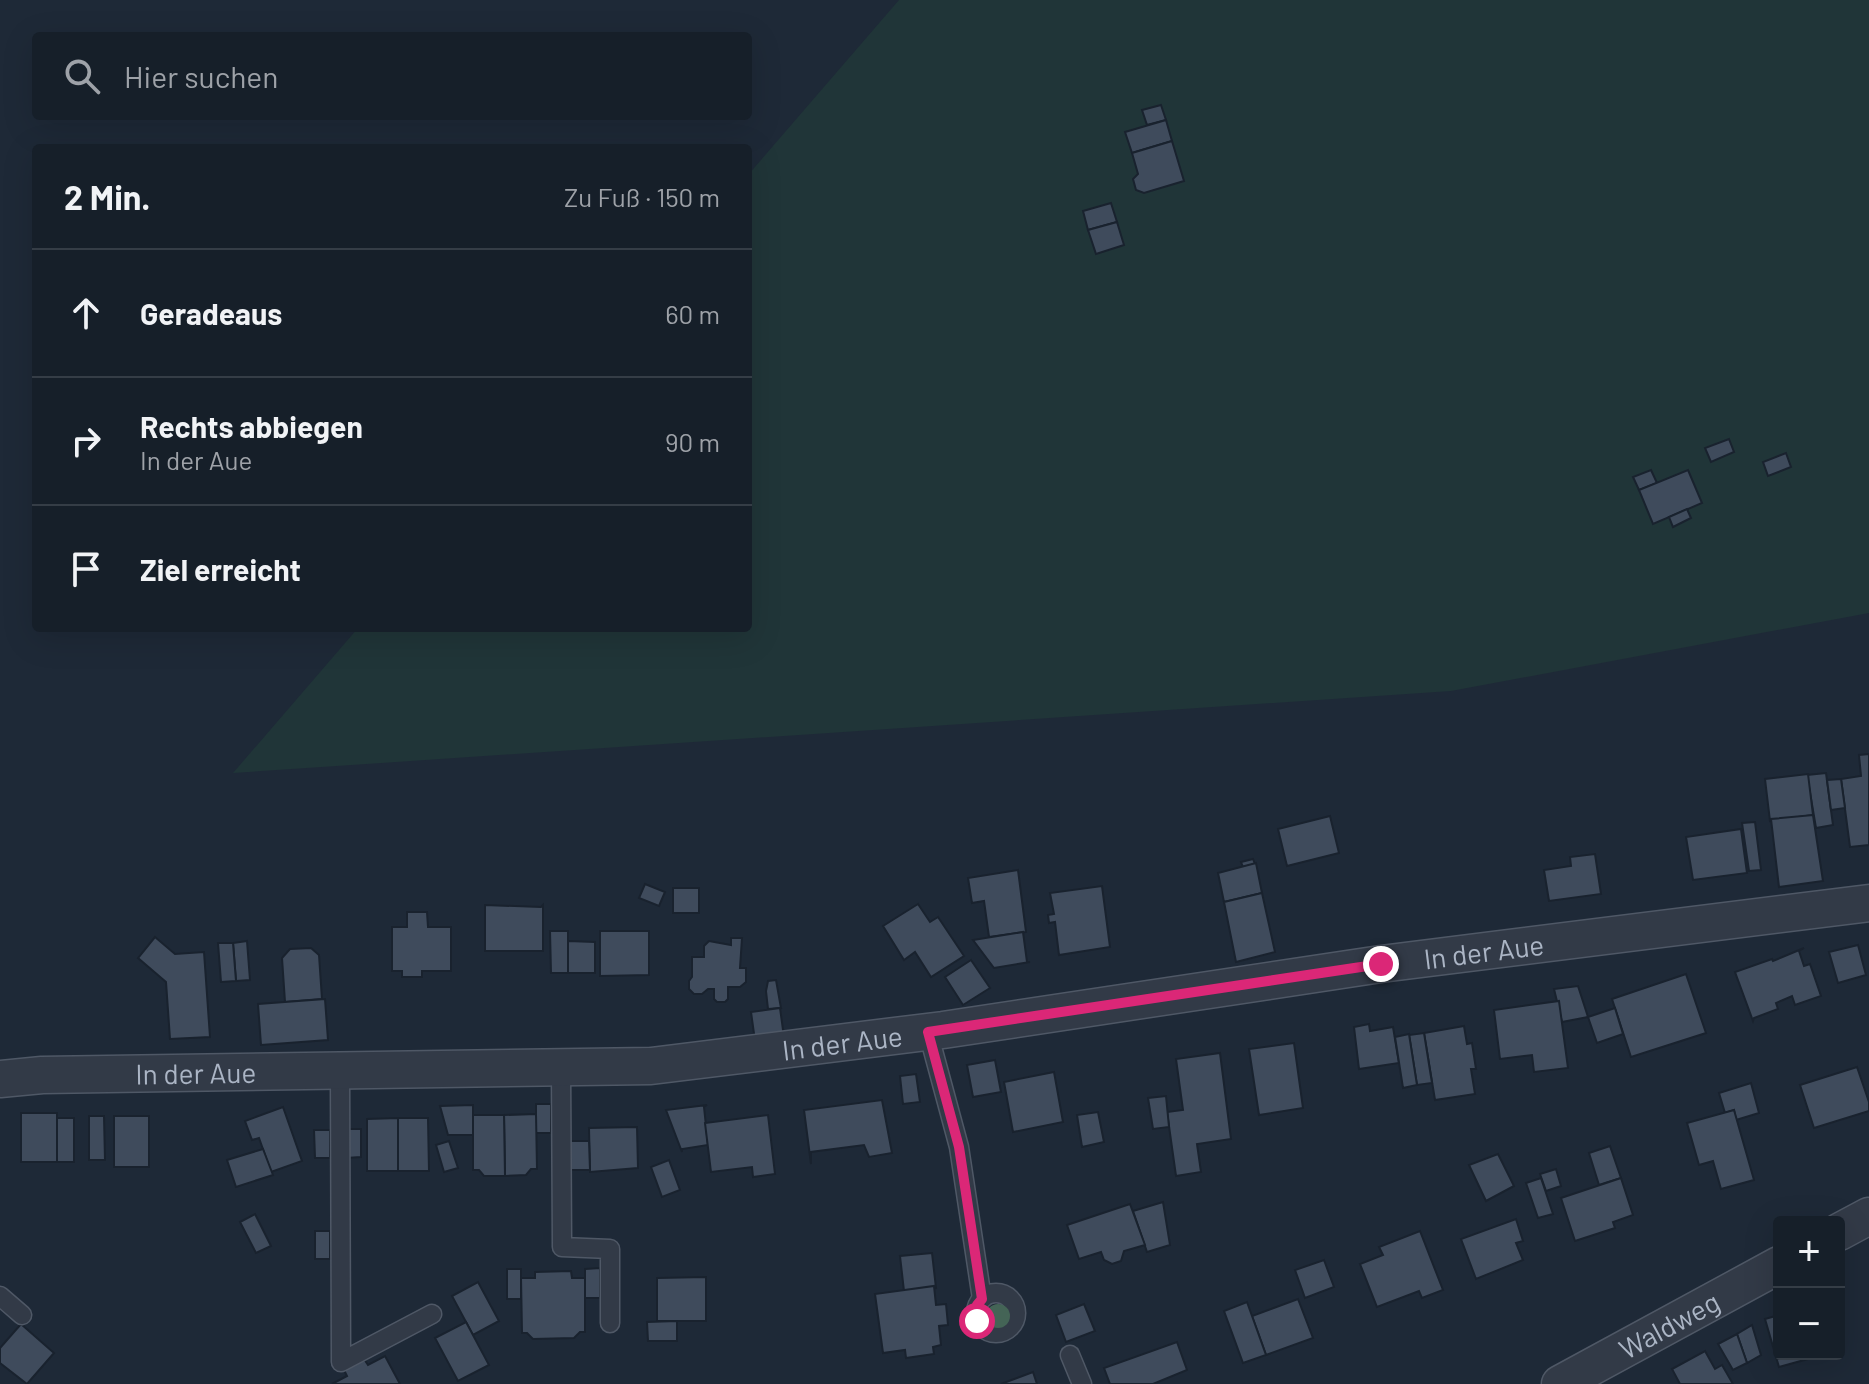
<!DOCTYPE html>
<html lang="de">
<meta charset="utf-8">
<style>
body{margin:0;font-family:Barlow,sans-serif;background:#1f2731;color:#f1f3f6}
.controls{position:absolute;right:24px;bottom:24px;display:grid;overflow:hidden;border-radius:8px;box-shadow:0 8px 32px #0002}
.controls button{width:72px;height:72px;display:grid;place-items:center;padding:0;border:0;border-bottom:2px solid #353d46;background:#161f29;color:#f1f3f6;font:40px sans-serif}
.stop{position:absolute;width:24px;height:24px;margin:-18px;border:6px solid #db2777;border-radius:50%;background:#fff}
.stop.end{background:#db2777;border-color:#fff;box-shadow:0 2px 8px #0008}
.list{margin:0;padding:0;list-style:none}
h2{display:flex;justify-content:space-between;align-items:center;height:104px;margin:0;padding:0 32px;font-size:34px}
h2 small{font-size:26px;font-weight:400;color:#9ea2a8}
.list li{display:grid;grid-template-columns:52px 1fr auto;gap:24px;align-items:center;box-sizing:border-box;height:128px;padding:0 32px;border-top:2px solid #353d46}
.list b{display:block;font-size:30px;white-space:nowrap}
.list p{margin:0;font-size:26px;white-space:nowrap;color:#9ea2a8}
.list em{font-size:26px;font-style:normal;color:#9ea2a8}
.icon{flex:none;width:44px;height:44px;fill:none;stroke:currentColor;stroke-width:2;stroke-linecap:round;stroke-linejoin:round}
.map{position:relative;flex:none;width:1869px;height:1384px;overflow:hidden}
.search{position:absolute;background:#161f29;box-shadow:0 8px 32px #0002;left:32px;top:32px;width:720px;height:88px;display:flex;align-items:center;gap:20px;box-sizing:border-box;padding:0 28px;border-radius:8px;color:#9ea2a8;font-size:30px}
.panel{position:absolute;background:#161f29;box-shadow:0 8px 32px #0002;left:32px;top:144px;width:720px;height:488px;border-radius:8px}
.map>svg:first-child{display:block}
</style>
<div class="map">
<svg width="1869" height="1384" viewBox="0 0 1869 1384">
<rect width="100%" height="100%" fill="#1e2937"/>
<polygon fill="#203538" points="899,0 1869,0 1869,613 1451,691 233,773 358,628 748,628 748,175"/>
<g fill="#3f4b5c" stroke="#19222e" stroke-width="2">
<polygon points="1161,105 1166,120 1147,125 1142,110"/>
<polygon points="1166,120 1172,141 1132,153 1125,132"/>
<polygon points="1172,141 1184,181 1144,193 1136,190 1133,179 1138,174 1132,153"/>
<polygon points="1111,203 1117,222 1088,230 1083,211"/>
<polygon points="1117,222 1124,245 1096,254 1088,230"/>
<polygon points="1729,439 1734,452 1711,462 1705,448"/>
<polygon points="1786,453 1791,467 1768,476 1763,462"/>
<polygon points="1651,470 1657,483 1639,490 1633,477"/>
<polygon points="1688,470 1702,503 1653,524 1639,490"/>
<polygon points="1687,509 1691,518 1673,527 1669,517"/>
<polygon points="1869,754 1869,845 1850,847 1841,779 1861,776 1859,755"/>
<polygon points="1826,773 1833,825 1816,828 1807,775"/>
<polygon points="1808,774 1813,815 1770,821 1765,779"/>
<polygon points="1841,779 1845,808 1831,810 1827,780"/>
<polygon points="1813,815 1823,881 1779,887 1771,819"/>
<polygon points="1330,816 1339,853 1287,866 1278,829"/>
<polygon points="1755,822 1761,870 1749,871 1742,823"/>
<polygon points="1741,829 1747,873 1693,880 1686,837"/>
<polygon points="1595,854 1601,894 1549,901 1544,870 1571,866 1570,857"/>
<polygon points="1253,859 1255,864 1243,867 1241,862"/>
<polygon points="1256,863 1262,893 1224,902 1218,873"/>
<polygon points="1018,870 1026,932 989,937 984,901 972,903 968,878"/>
<polygon points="645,884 665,892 659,906 639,898"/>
<polygon points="1102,886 1110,947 1059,955 1055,922 1049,923 1048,915 1054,914 1050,893"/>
<rect x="673" y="888" width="26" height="25"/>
<polygon points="1262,893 1275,952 1236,962 1224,902"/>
<polygon points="918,904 930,922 938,917 964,956 931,977 915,952 904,960 883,926"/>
<polygon points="485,905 541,907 543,905 543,951 485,951"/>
<polygon points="407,912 427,912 428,927 451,927 451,971 422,971 422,977 402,977 402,971 392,971 392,927 407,927"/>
<polygon points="550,931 568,931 568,973 551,973"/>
<polygon points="600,931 649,931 649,975 600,976"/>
<polygon points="1023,932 1027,962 1030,962 994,968 973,940"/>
<polygon points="155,937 175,954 204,952 210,1037 170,1039 166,982 138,958"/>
<polygon points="731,938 742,938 740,968 746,968 746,982 740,987 728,987 728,999 725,1002 717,1002 714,999 714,989 708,989 702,994 694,994 689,989 689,981 692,977 692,957 704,957 704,946 709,941 731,945"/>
<polygon points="247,941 250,980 236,981 233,943"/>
<polygon points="568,941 595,942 595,973 568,973"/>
<polygon points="218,943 233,943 236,981 221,982"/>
<polygon points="1858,945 1866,975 1838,983 1829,952"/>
<polygon points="311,948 319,955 322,999 285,1002 282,958 290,949"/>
<polygon points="1804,948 1799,951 1804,966 1810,964 1821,996 1795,1005 1792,996 1776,1003 1778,1009 1754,1018 1753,1021 1735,972 1772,959 1773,961"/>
<polygon points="971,960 990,988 963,1005 945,977"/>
<polygon points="1686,974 1706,1033 1631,1057 1612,999"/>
<polygon points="776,980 781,1008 768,1009 766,991 768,981"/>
<polygon points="1578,986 1588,1017 1562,1022 1554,989"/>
<polygon points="325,999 328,1040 261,1045 258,1004"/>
<polygon points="1559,1001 1568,1068 1534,1072 1532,1055 1500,1059 1494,1010"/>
<polygon points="780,1008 784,1037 755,1041 751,1012"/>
<polygon points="1615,1008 1623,1034 1597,1043 1588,1017"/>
<polygon points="1369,1024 1370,1031 1393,1027 1399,1063 1359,1069 1354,1027"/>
<polygon points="1464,1026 1467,1044 1472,1043 1476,1069 1471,1069 1475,1094 1435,1100 1424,1033"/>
<polygon points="1424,1033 1432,1083 1417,1085 1409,1035"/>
<polygon points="1409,1034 1417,1085 1403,1088 1395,1037"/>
<polygon points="1294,1043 1303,1108 1259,1115 1249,1049"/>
<polygon points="1220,1053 1231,1139 1197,1144 1201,1172 1176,1176 1167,1112 1183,1110 1176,1059"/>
<polygon points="995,1060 1001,1092 973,1097 967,1065"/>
<polygon points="1857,1067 1869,1102 1869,1111 1814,1128 1800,1085"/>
<polygon points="1054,1072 1063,1122 1013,1132 1004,1082"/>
<polygon points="916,1074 920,1102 903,1104 900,1076"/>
<polygon points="1751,1083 1759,1113 1736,1120 1734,1110 1725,1113 1719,1093"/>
<polygon points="1166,1096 1169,1127 1153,1129 1148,1098"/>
<polygon points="882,1100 892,1153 869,1157 864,1145 811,1152 811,1164 804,1110"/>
<rect x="536" y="1104" width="15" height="29"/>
<polygon points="473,1105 473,1135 448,1135 440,1106"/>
<polygon points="707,1105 704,1107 708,1145 682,1149 682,1152 666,1110"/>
<polygon points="283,1107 302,1161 271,1172 259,1138 252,1140 245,1121"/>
<polygon points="1734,1110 1754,1180 1721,1189 1713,1161 1699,1165 1687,1123"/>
<polygon points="1098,1112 1104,1142 1082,1147 1077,1115"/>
<rect x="21" y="1113" width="36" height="49"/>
<polygon points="536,1114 537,1169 531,1169 526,1175 505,1176 504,1115"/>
<polygon points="473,1115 504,1115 505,1176 484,1176 479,1170 473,1170"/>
<polygon points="768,1115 775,1174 753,1177 752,1167 711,1172 705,1123"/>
<polygon points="89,1116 104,1116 105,1160 89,1160"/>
<rect x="114" y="1116" width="35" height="51"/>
<rect x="57" y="1118" width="17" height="44"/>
<polygon points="398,1118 398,1171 367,1171 367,1119"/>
<polygon points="398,1118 428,1118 429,1171 398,1171"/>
<polygon points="637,1127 638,1168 590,1172 589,1128"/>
<polygon points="346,1129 361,1129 361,1157 346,1158"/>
<polygon points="314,1130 330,1130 330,1158 315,1158"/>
<polygon points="449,1141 458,1168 444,1172 436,1145"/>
<polygon points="568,1141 589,1141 590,1170 569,1170"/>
<polygon points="1610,1146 1621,1178 1599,1185 1589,1153"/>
<polygon points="263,1149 273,1175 236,1187 227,1160"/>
<polygon points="1498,1154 1514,1186 1486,1201 1469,1165"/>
<polygon points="669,1160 680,1190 662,1197 651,1167"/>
<polygon points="1556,1169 1561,1186 1546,1191 1540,1174"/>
<polygon points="1541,1178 1553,1214 1538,1218 1526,1183"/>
<polygon points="1621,1178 1633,1215 1613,1222 1615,1228 1575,1241 1561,1198"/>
<polygon points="1163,1202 1170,1245 1147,1252 1133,1211"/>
<polygon points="1130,1204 1145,1245 1124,1251 1121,1261 1112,1264 1104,1260 1101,1252 1079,1259 1067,1225"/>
<polygon points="255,1214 271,1246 256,1253 240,1222"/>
<polygon points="1516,1219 1523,1241 1516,1243 1523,1260 1476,1279 1461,1239"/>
<rect x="315" y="1231" width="15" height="28"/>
<polygon points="1420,1231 1443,1290 1422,1298 1419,1291 1377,1307 1360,1264 1383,1255 1379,1247"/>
<polygon points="932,1253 936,1288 904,1291 900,1256"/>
<polygon points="1324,1260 1334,1287 1305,1298 1295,1270"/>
<polygon points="600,1268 600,1298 585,1298 585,1269"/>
<rect x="507" y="1269" width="14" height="30"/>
<polygon points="571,1271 572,1278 585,1278 585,1332 580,1332 574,1338 533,1339 527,1333 522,1333 521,1278 535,1278 535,1272"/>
<polygon points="706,1277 706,1321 657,1321 657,1278"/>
<polygon points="478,1282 499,1321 473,1335 452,1296"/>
<polygon points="934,1286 936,1305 946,1304 948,1325 939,1326 941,1345 933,1347 934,1354 906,1358 905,1350 883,1353 875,1294"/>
<polygon points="1298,1299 1313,1338 1266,1355 1252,1316"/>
<polygon points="1247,1302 1266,1355 1243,1363 1224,1311"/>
<polygon points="1084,1304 1095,1331 1066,1342 1056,1315"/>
<polygon points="1779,1315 1779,1354 1826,1354 1779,1367 1765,1319"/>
<polygon points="677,1321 677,1341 648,1341 647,1322"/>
<polygon points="466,1322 489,1365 458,1381 435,1338"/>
<polygon points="21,1324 54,1353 27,1384 0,1363 0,1348"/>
<polygon points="1752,1325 1761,1355 1747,1363 1737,1334"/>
<polygon points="1737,1334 1747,1363 1733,1370 1718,1344"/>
<polygon points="1177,1342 1187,1370 1153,1384 1110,1384 1104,1368"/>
<polygon points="1705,1351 1715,1369 1722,1365 1733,1384 1680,1384 1672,1369"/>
<polygon points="385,1356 400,1384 332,1384 347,1376 344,1370 364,1359 368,1365"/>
<polygon points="1033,1372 1037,1384 1001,1384"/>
</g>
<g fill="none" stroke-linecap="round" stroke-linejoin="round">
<defs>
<g id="lane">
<polyline points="928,1032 959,1147 982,1299"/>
<polyline points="561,1068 562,1247 610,1249 610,1323"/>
<polyline points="340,1071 341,1362 432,1314"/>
<circle cx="996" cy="1313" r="20"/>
<polyline points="0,1296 22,1315"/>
<polyline points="1070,1355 1082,1384"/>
</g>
<g id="street">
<path id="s1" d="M0 1079 42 1075 651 1066 943 1030 1381 964 1869 903"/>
<polyline points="1839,1232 1869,1216"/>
<path id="s2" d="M1560 1384 1779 1265"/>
</g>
</defs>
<use href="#lane" stroke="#4f5866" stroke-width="21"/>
<use href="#street" stroke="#4f5866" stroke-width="39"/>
<use href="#lane" stroke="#323a47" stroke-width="18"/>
<use href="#street" stroke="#323a47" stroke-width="36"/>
</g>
<circle fill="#446456" cx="998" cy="1316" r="12"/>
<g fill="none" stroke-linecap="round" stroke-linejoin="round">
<polyline stroke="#db2777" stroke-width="10" points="977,1321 977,1305 982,1299 959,1147 928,1032 1381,964"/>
</g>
<g text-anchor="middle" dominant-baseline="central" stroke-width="7" stroke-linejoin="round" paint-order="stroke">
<g font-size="28" fill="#abb5c5" stroke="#17202b">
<text stroke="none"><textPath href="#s1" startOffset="1492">In der Aue</textPath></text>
<text stroke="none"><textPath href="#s1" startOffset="844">In der Aue</textPath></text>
<text stroke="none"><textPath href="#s1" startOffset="196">In der Aue</textPath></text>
<text stroke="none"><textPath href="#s2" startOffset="124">Waldweg</textPath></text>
</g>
</g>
</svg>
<div class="controls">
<button>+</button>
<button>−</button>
</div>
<div class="stop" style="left:977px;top:1321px"></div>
<div class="stop end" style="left:1381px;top:964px"></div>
<div class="search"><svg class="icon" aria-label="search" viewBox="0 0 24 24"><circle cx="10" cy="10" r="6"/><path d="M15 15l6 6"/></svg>Hier suchen</div>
<section class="panel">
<h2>2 Min.<small>Zu Fuß · 150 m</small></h2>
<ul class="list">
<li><svg class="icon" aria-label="ahead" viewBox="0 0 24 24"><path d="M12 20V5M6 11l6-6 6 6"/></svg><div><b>Geradeaus</b></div><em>60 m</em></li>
<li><svg class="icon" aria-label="right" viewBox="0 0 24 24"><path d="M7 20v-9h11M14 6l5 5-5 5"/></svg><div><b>Rechts abbiegen</b><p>In der Aue</p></div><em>90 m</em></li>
<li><svg class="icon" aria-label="arrive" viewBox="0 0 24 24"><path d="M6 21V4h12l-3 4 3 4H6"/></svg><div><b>Ziel erreicht</b></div></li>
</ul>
</section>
</div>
